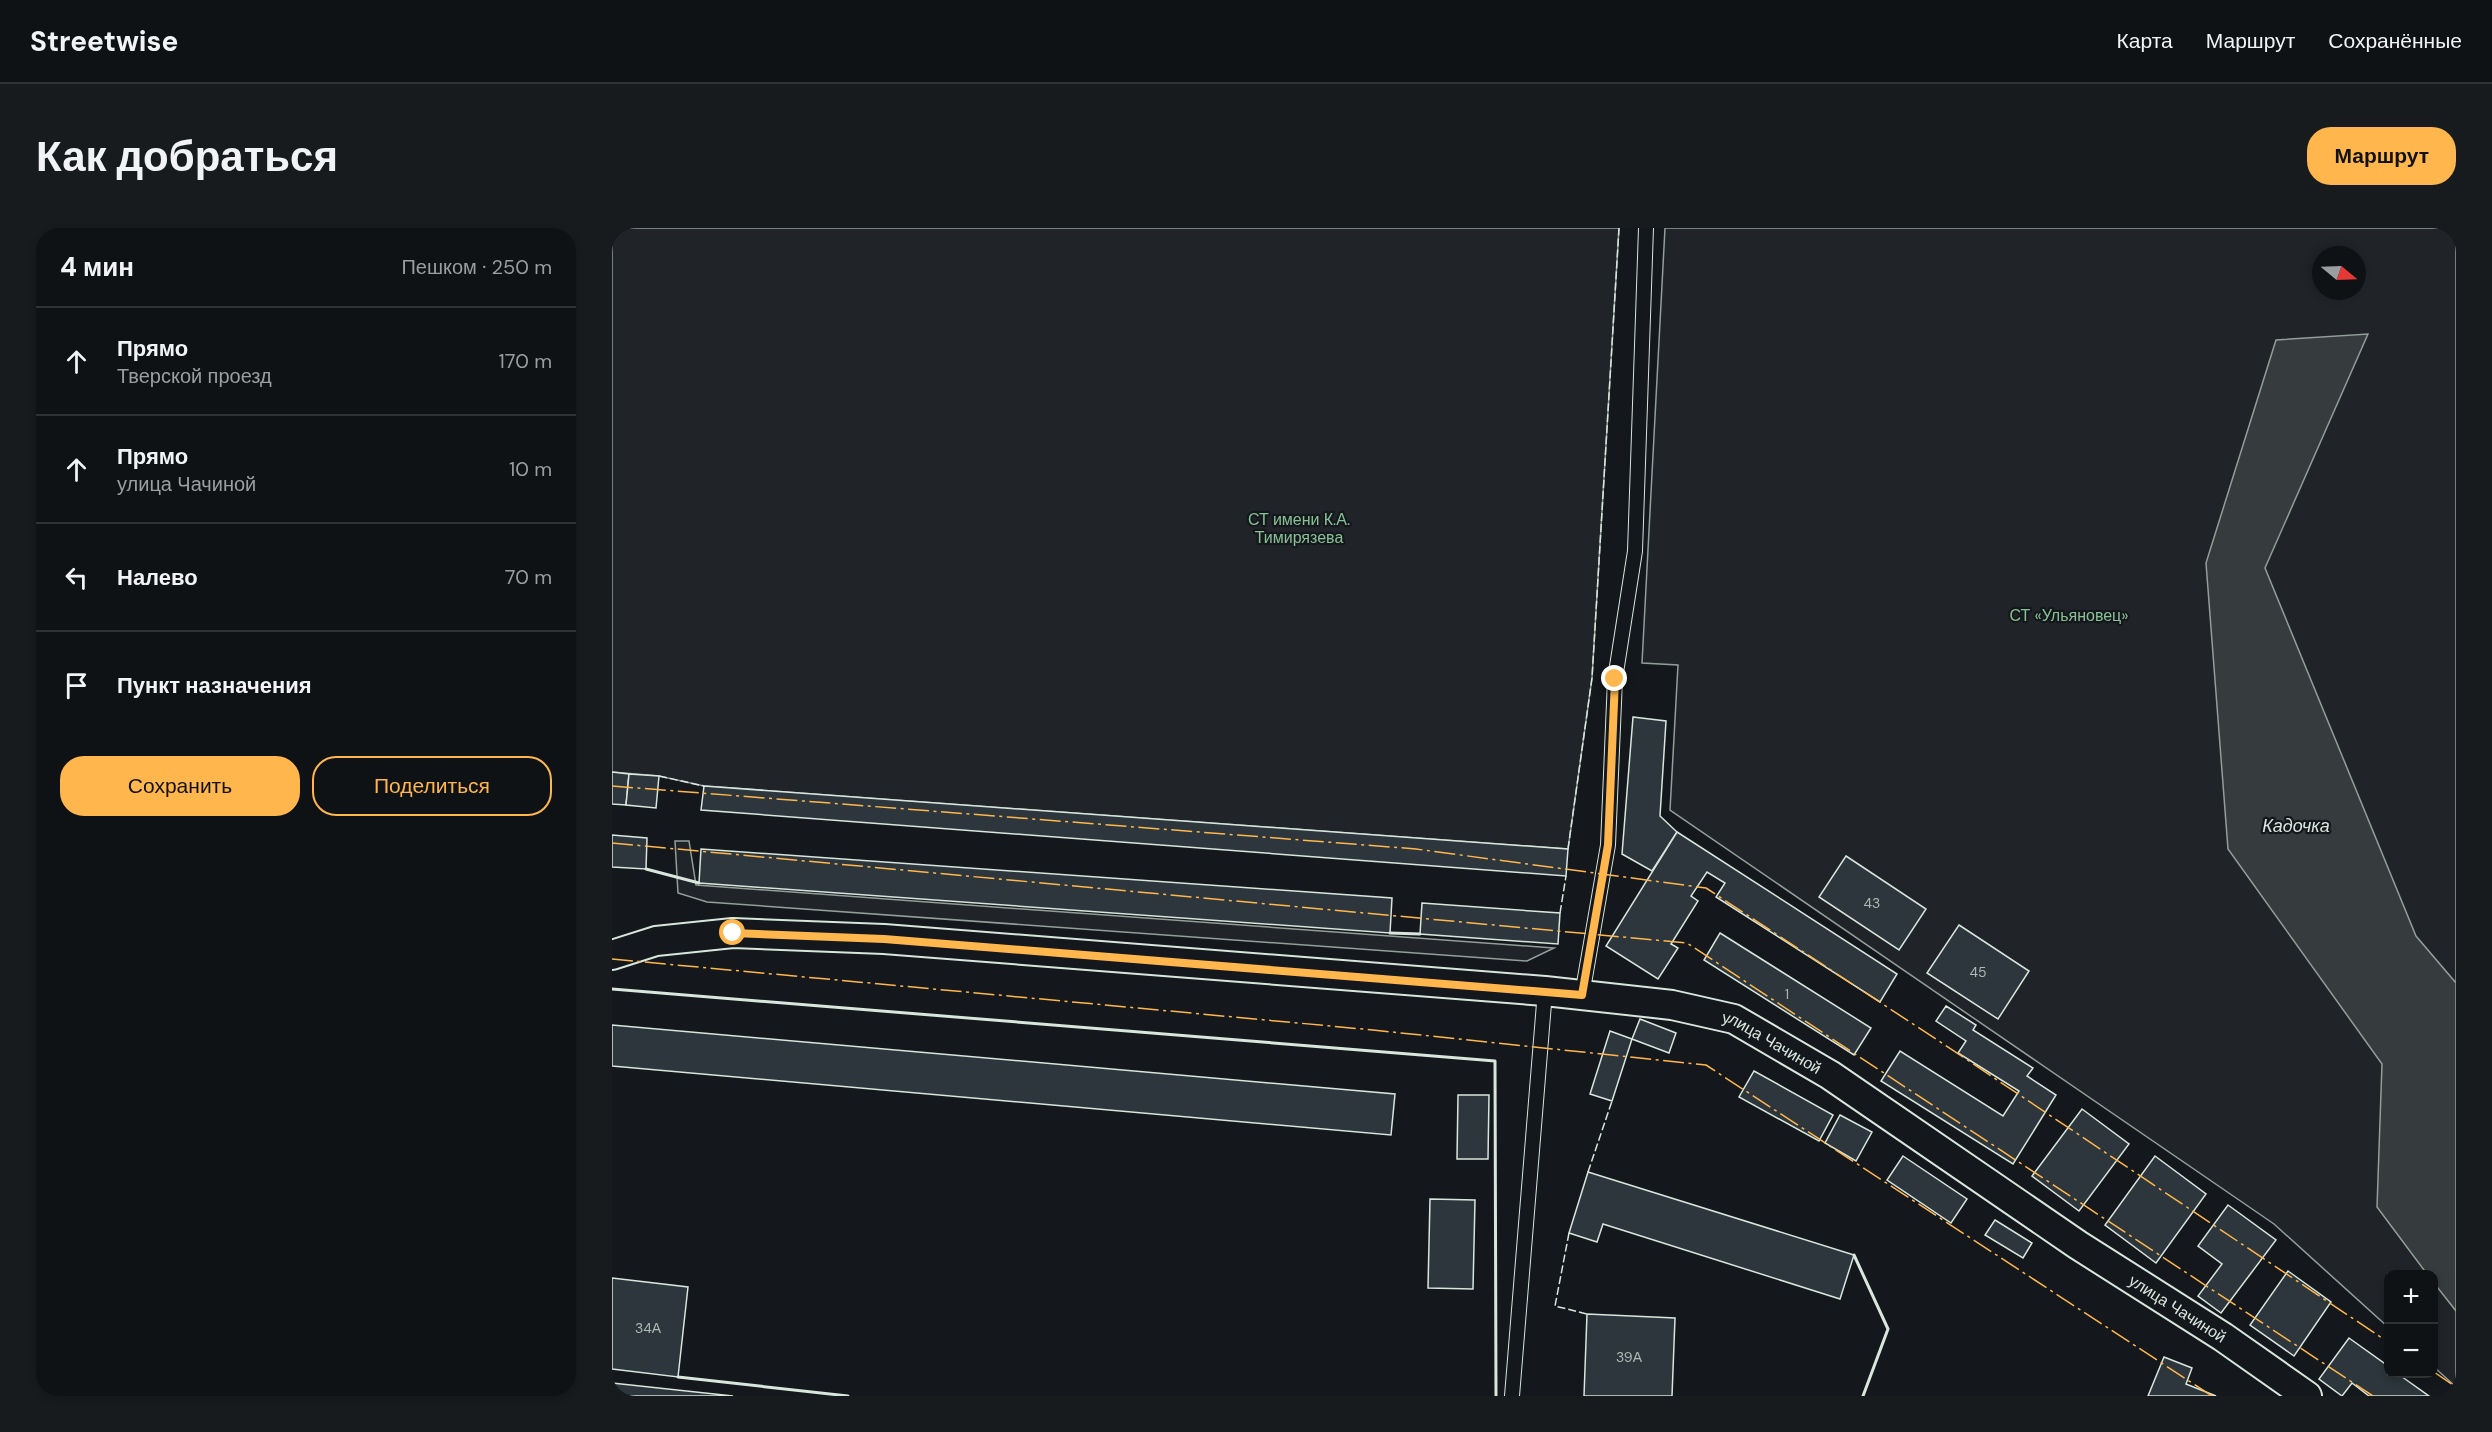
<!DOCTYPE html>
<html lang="ru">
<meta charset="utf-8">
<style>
body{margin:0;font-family:"DM Sans",sans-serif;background:#181b1e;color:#f1f3f6}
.controls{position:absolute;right:18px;bottom:18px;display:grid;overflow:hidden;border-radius:12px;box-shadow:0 3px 9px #0003}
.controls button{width:54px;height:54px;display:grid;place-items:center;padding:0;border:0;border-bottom:2px solid #2f3234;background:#0f1215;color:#f1f3f6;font:30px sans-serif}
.compass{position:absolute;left:1700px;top:18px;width:54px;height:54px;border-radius:50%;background:#0f1215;box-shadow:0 3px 9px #0003;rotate:109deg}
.stop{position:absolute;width:18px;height:18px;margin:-14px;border:4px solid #ffb74d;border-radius:50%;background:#fff}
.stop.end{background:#ffb74d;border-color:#fff;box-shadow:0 2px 6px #0008}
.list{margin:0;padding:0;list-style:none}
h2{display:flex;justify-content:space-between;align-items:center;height:78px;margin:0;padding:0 24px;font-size:26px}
h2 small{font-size:20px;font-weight:400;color:#9b9ea0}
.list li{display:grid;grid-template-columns:39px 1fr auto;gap:18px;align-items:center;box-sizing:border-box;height:108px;padding:0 24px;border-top:2px solid #2f3234}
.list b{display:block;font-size:22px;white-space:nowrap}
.list p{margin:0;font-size:20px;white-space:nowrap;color:#9b9ea0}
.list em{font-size:20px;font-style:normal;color:#9b9ea0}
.actions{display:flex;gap:12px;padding:18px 24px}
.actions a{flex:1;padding:14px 0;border:2px solid #ffb74d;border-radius:24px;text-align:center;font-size:21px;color:#ffb74d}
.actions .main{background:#ffb74d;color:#111}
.icon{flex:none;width:33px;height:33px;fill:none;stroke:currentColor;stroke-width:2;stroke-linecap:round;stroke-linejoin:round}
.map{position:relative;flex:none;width:1844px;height:1168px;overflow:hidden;border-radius:24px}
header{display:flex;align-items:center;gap:36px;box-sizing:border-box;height:84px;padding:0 30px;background:#0f1215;border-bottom:2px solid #2f3234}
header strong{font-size:28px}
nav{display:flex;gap:33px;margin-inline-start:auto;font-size:21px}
.intro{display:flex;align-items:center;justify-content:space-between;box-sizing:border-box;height:144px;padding:0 36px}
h1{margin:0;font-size:42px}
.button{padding:15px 27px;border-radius:24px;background:#ffb74d;color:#111;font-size:21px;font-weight:700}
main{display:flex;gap:36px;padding:0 36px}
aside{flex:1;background:#0f1215;border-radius:24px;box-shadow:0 3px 9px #0003}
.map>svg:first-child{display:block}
</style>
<header>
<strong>Streetwise</strong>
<nav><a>Карта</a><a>Маршрут</a><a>Сохранённые</a></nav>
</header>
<div class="intro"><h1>Как добраться</h1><a class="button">Маршрут</a></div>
<main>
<aside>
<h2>4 мин<small>Пешком · 250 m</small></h2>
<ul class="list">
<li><svg class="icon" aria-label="ahead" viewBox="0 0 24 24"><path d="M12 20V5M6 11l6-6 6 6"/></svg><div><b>Прямо</b><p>Тверской проезд</p></div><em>170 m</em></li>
<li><svg class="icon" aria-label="ahead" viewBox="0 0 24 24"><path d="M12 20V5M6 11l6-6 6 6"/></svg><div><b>Прямо</b><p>улица Чачиной</p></div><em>10 m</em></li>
<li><svg class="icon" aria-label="left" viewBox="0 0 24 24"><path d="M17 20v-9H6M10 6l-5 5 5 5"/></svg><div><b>Налево</b></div><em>70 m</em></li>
<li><svg class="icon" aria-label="arrive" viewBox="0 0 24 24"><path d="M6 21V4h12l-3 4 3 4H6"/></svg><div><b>Пункт назначения</b></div></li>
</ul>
<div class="actions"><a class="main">Сохранить</a><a>Поделиться</a></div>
</aside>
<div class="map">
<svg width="1844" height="1168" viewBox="0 0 1844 1168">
<rect width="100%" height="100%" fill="#14181c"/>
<g fill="#202428" stroke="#939e99" stroke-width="1.5" fill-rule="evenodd">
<polygon points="0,0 1007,0 980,450 956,621 92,558 47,548 0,544"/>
<path d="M1053 0H1844V1159L1822 1139V1046H1776V1099L1662 996 1058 582 1066 437 1030 435ZM1709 27H1745V63H1709Z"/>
<polygon points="63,613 77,613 84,657 942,720 915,733 95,674 66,665"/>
</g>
<polygon fill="#363b3e" stroke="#939e99" stroke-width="1.5" points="1756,106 1653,340 1804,708 1844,755 1844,1083 1822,1055 1822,1046 1815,1046 1765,979 1770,836 1616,621 1594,335 1664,112"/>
<g fill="#2c363c" stroke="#d8e6dc" stroke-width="1.5">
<polygon points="1021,489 1054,493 1048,588 1065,604 1040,643 1010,626"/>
<polygon points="0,544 17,546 14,577 0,576"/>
<polygon points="17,546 47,548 44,580 14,577"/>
<polygon points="92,558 956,621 954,648 89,582"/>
<polygon points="1065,604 1285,746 1268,774 1104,669 1113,655 1095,644 1079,668 1086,673 1059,716 1066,720 1046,751 994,718"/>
<polygon points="0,607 35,610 34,641 0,639"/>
<polygon points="89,621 780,670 778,705 87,655"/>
<polygon points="1234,628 1314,681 1287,722 1207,669"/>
<polygon points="810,675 948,685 946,716 808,706"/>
<polygon points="1347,697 1417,743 1386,791 1315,745"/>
<polygon points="1108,705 1259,800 1242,827 1092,732"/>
<polygon points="1334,778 1364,797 1361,802 1421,840 1415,848 1444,867 1401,936 1269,853 1288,823 1391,888 1407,863 1346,825 1354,813 1324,793"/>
<polygon points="1028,791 1064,805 1057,825 1020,811"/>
<polygon points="0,797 783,866 779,907 0,838"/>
<polygon points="998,803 1020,811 1000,873 978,866"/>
<polygon points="1142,843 1221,887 1207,913 1127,869"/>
<polygon points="846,867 877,867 876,931 845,931"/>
<polygon points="1470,881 1517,916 1467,983 1420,948"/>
<polygon points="1228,887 1260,904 1244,933 1213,915"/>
<polygon points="1291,928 1355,971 1339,995 1275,952"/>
<polygon points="1543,928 1594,966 1544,1035 1493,997"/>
<polygon points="976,944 1242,1027 1228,1071 991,996 985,1014 957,1005"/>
<polygon points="818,971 863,972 861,1061 816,1060"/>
<polygon points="1616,977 1664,1012 1609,1085 1586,1068 1610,1036 1586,1018"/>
<polygon points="1383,992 1420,1015 1411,1030 1373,1007"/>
<polygon points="1676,1043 1719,1074 1682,1128 1638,1097"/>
<polygon points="0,1050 76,1059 66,1149 0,1141"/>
<polygon points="975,1086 1063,1090 1060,1168 972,1168"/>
<polygon points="1737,1110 1776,1138 1776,1146 1786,1146 1817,1168 1757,1168 1740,1155 1730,1168 1707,1151"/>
<polygon points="1552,1129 1580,1140 1574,1156 1604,1168 1536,1168"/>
<polygon points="0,1155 121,1168 0,1168"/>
</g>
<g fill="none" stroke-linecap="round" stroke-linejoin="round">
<defs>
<g id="lane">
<polyline points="970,767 996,617 1003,451 1023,323 1034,0"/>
<polyline points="900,1168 933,763"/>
</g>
<g id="street">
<path id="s1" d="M0 727 44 713 121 705 272 711 933 763 1060 777 1122 791 1218 847 1466 1017 1611 1109 1695 1168"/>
</g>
</defs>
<use href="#lane" stroke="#d8e6dc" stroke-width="16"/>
<use href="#street" stroke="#d8e6dc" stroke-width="32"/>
<use href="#lane" stroke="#14181c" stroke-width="14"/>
<use href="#street" stroke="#14181c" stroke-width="28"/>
<g stroke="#d8e6dc" stroke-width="1.5" stroke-dasharray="8 3" stroke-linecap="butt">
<polyline points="47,548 92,558"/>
<polyline points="956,621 980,450 1007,0"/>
<polyline points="948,685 954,648"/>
<polyline points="976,944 1000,873"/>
<polyline points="957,1005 943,1078 975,1086"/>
</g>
<g stroke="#d8e6dc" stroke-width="3">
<polyline points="34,641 87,655"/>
<polyline points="778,705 808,706"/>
<polyline points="0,761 883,833 884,1168"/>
<polyline points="1242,1027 1276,1101 1251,1168"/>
<polyline points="66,1149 236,1168"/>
</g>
<g stroke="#ffb74d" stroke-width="1.5" stroke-dasharray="21 4.5 3 4.5" stroke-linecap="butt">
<polyline points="0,558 804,621 1094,660 1333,817 1776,1114"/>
<polyline points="0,615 1075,715 1761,1168"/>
<polyline points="0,731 761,802 1094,837 1600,1168"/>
<polyline points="1822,1144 1844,1159"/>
</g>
</g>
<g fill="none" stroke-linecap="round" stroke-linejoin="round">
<polyline stroke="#ffb74d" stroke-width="8" points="121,705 272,711 970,767 996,617 1003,451"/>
</g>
<g text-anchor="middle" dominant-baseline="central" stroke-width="4.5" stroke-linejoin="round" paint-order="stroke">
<g font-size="14" fill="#adbab4">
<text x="1260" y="675">43</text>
<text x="1366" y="744">45</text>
<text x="1175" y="766">1</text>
<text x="36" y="1100">34А</text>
<text x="1017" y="1129">39А</text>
</g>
<g font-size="16" fill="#8ac095" stroke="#14181c">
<text x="687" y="291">СТ имени К.А.<tspan x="687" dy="18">Тимирязева</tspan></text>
<text x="1457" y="387">СТ «Ульяновец»</text>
</g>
<g font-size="16" fill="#d8e6dc" stroke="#14181c">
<text stroke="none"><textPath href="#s1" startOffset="1173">улица Чачиной</textPath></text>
<text stroke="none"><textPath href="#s1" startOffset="1659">улица Чачиной</textPath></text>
</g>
<g font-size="18" font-style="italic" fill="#d8e6dc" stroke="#14181c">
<text x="1684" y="598">Кадочка</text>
</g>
</g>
</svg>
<div class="controls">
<button>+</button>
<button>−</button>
</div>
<svg class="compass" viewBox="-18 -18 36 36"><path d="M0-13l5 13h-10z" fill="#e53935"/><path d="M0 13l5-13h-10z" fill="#9b9ea0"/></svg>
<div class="stop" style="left:121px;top:705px"></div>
<div class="stop end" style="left:1003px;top:451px"></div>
</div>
</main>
